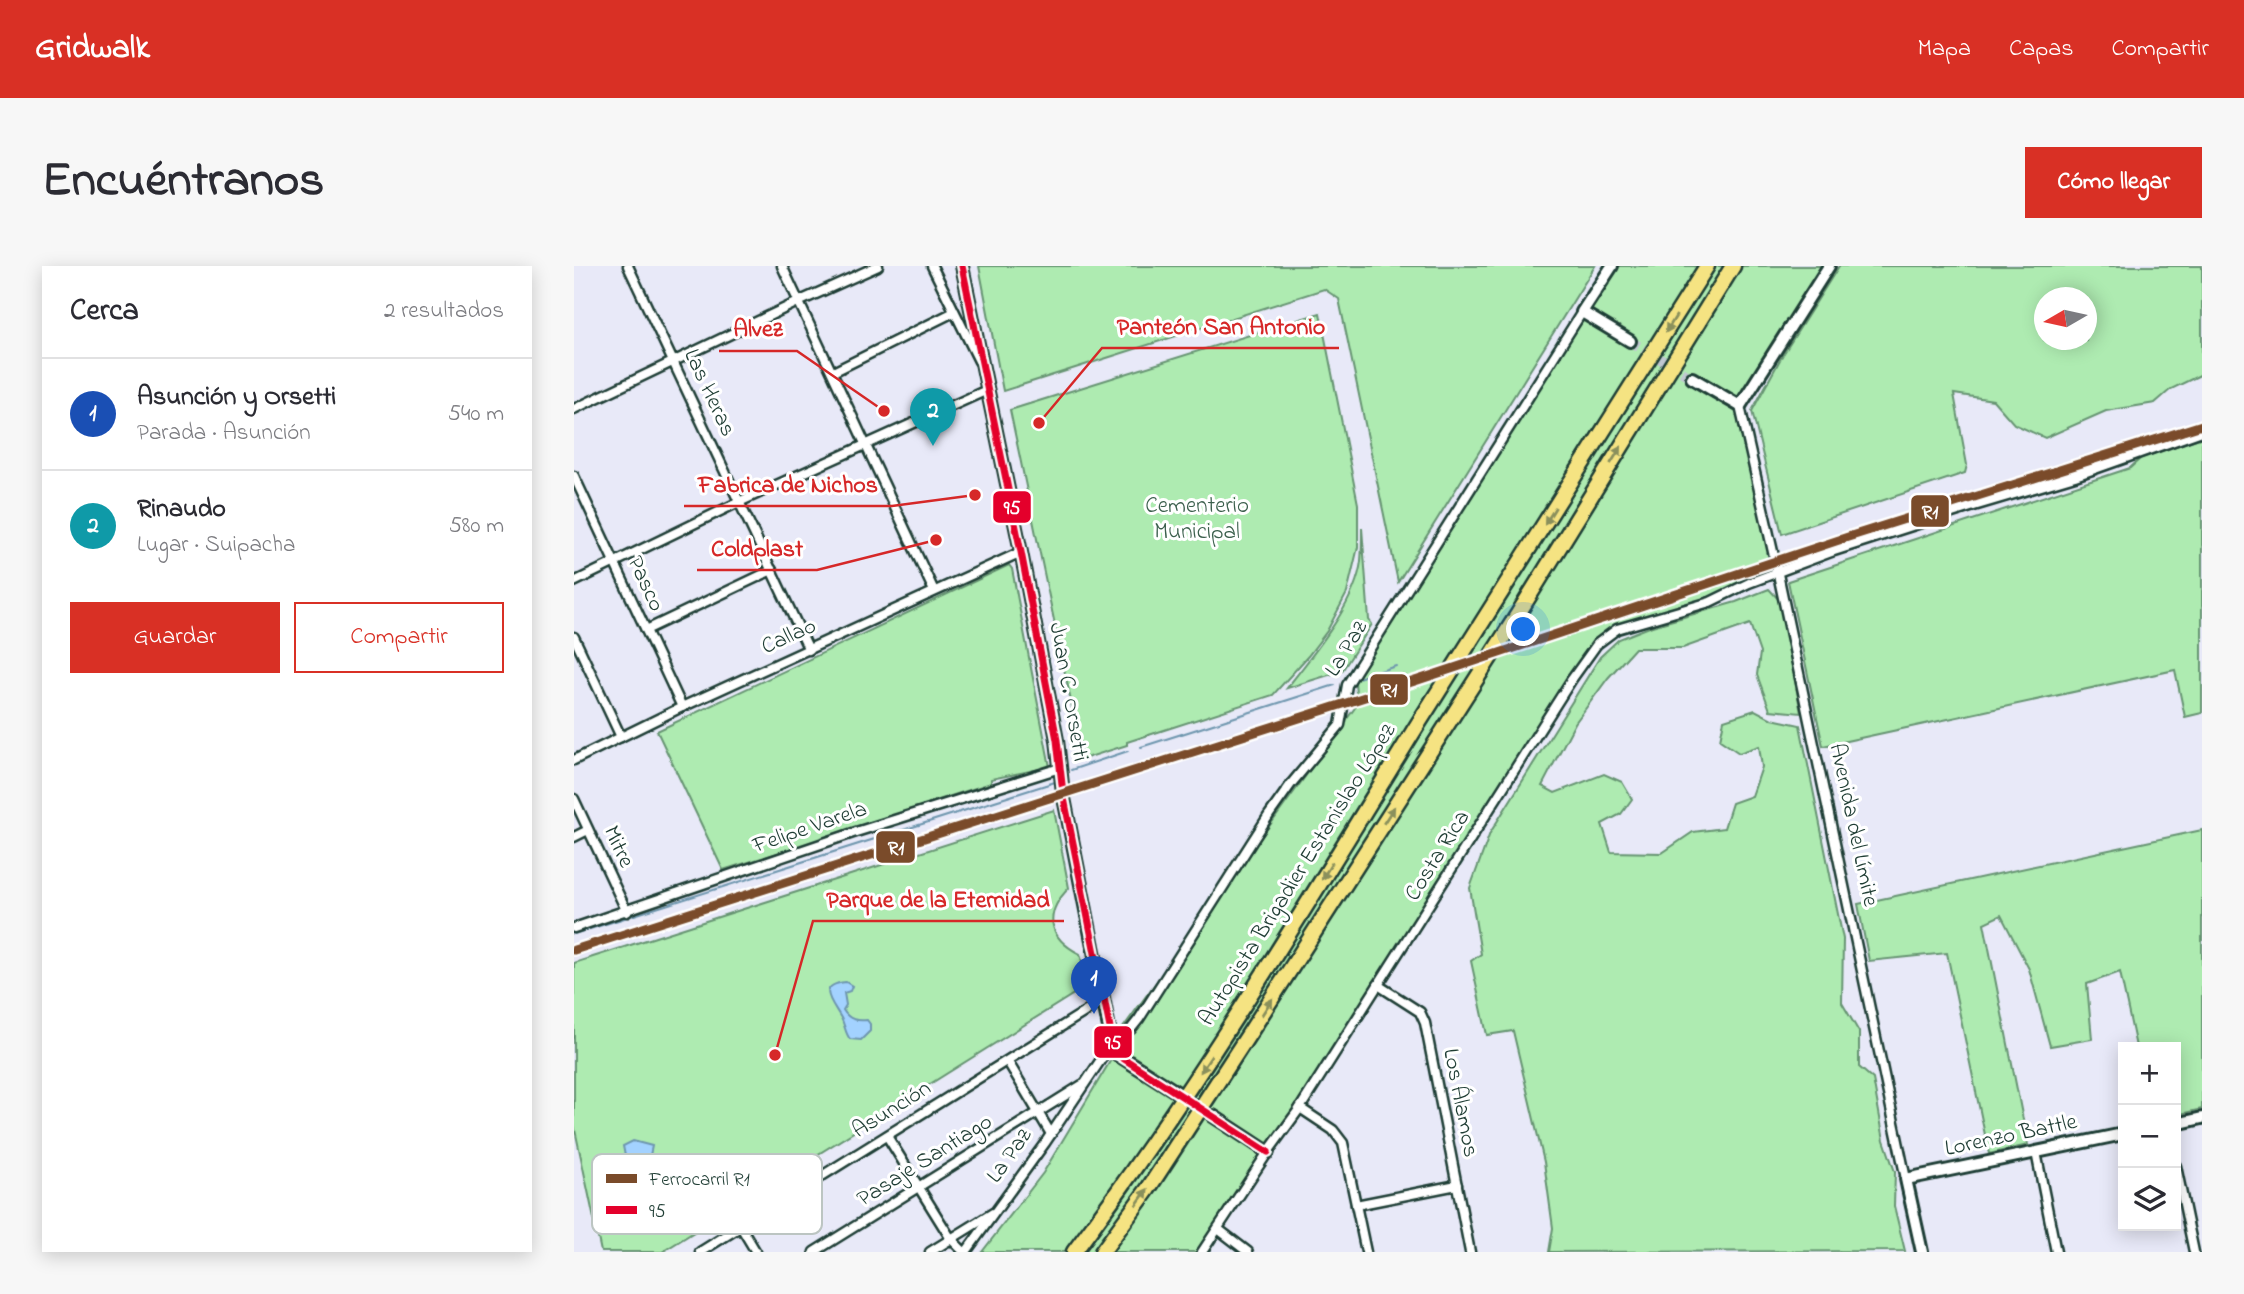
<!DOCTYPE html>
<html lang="es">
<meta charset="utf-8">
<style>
body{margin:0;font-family:"Indie Flower",sans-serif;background:#f7f7f7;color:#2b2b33}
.controls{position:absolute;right:21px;bottom:21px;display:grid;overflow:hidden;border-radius:0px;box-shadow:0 4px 18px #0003}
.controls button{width:63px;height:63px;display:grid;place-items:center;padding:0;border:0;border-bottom:2px solid #e1e1e2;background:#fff;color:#2b2b33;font:35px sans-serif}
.compass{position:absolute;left:1460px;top:21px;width:63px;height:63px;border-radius:50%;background:#fff;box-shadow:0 4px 18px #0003;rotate:261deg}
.you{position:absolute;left:950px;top:364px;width:24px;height:24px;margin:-18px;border:5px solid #fff;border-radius:50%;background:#1a73e8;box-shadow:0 0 0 10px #1a73e833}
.badge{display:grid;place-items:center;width:46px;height:46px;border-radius:50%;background:#d93025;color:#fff;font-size:23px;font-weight:700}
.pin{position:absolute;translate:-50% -58px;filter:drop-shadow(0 2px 4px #0008)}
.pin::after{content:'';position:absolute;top:37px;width:24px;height:21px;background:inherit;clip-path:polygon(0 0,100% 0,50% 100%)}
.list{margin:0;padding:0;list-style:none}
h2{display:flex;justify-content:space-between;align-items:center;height:91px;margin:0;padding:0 28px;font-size:30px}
h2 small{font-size:23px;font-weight:400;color:#7c7c81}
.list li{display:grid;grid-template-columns:46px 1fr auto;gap:21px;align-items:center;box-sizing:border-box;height:112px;padding:0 28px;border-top:2px solid #e1e1e2}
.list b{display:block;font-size:26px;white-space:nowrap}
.list p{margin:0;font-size:23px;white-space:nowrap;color:#7c7c81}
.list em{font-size:23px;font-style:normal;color:#7c7c81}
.actions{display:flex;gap:14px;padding:21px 28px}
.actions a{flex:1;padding:16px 0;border:2px solid #d93025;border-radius:0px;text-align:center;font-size:24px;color:#d93025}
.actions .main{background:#d93025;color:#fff}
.icon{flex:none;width:38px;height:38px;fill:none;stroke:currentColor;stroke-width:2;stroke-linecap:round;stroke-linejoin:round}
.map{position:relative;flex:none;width:1628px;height:986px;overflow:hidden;border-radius:0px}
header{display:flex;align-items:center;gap:42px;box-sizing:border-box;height:98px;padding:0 35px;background:#d93025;color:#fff}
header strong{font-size:33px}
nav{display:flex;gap:38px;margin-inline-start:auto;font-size:24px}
.intro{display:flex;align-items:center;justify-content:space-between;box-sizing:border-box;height:168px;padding:0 42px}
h1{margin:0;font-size:49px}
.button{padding:18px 32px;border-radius:0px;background:#d93025;color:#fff;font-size:24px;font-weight:700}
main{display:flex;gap:42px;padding:0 42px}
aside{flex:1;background:#fff;border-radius:0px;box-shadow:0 4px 18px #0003}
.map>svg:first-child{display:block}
</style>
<header>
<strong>Gridwalk</strong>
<nav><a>Mapa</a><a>Capas</a><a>Compartir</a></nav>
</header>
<div class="intro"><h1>Encuéntranos</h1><a class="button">Cómo llegar</a></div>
<main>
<aside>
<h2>Cerca<small>2 resultados</small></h2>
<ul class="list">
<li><span class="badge" style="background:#1a4fb4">1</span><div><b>Asunción y Orsetti</b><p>Parada · Asunción</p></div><em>540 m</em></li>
<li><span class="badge" style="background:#0f9aa8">2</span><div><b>Rinaudo</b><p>Lugar · Suipacha</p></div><em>580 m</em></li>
</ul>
<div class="actions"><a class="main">Guardar</a><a>Compartir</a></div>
</aside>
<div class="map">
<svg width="1628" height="986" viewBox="0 0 1628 986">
<rect width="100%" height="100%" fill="#e8e9f8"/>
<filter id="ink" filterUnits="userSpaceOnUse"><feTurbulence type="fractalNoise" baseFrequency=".0143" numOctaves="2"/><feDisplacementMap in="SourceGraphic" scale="14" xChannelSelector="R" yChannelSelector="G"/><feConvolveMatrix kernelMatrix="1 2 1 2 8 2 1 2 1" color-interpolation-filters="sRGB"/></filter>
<g filter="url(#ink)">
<g fill="#aeebb1" stroke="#669472" stroke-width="2" fill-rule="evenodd">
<polygon points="405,0 1021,0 824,316 765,33 750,23 429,125"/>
<polygon points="1038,0 1255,0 1166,140 1204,308 1043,363 1023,378 628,986 408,986 469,907 541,787 538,777 783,439 781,416 794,388"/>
<path d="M1265 0H1628V108L1597 123 1581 137 1532 145 1471 172 1440 158 1419 134 1380 128 1393 199 1391 207 1208 268 1178 145 1208 90ZM1470 32H1512V74H1470Z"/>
<polygon points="746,47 784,238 784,281 773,327 753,365 734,390 699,429 553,476 553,479 509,493 436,144"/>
<polygon points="1628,171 1628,447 1611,451 1601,404 1249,480 1214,315 1556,202 1567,192"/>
<path d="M788 262 795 354 798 358 768 405 713 422C739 388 782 338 787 295 788 284 788 273 788 262Z"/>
<polygon points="435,299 438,303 476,501 417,513 417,517 355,537 355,540 149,604 83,465"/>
<polygon points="1195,323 1206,335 1227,447 1196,444 1183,409 1186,387 1176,358 1109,382 1061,382 1034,412 1001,457 968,520 981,527 1030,508 1048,516 1058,533 1047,548 1028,558 1037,586 1088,587 1119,566 1150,562 1158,537 1178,530 1188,501 1185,480 1165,487 1146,474 1150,454 1181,444 1198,453 1226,459 1269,673 1268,737 1285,766 1285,801 1299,813 1310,874 1321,906 1320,940 1331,985 975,986 979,962 970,896 939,765 913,769 897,695 907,688 896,622 916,567 1026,391 1045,373 1078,360 1162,336"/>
<path d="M480 544 495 622C469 648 474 672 506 688L514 719 88 986H27L0 859V697Z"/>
<polygon points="1628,564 1628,843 1602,849 1602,781 1562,781 1546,706 1513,718 1518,773 1476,780 1455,703 1427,649 1410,657 1454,879 1415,888 1373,687 1295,695 1284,638"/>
</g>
<g fill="#a3d2ff" stroke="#6e96ae" stroke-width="2">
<path d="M272 716 278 720 276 725 270 727 272 739 269 744C275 754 283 755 293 754L296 758V765L287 774 276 773C271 767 271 759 267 752 258 736 241 719 272 716Z"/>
<path d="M59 875 78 880 75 894 79 899 82 900 93 894 100 896 104 905C98 919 88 924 73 920L69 914 64 894 51 890 49 880Z"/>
</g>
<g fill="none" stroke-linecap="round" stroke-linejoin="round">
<g stroke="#6e96ae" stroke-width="2">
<polyline points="784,412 822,400"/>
<polyline points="567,481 761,419"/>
<polyline points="497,504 554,485"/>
<polyline points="0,668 481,516"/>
</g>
<g stroke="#c0c7d1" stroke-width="10" stroke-dasharray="10 5" stroke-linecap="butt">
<polyline points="1056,75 1118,112"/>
<polyline points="604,827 639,850"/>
</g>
<defs>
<g id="street">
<polyline points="54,0 235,384"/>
<polyline points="208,0 360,325"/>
<polyline points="358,0 405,95"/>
<polyline points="259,106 380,46"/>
<polyline points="1166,140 1204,308 1332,913"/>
<polyline points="0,143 224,36 304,0"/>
<polyline points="0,210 108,441"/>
<polyline points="0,316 165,236 413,124"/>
<polyline points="72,364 198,304"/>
<polyline points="0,371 47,471"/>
<polyline points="0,494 108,441 447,286"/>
<polyline points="0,533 53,646"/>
<polyline points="0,571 14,564"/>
<polyline points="0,662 282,566 486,502"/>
<polyline points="804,719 846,746 851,757 896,986"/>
<polyline points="434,796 477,868"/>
<polyline points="726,842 759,864 769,877 792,986"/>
<polyline points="313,870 377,973 390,986"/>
<polyline points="1462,886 1482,986"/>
<polyline points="1602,900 1620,986"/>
<polyline points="782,939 883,919"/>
<polyline points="167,961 182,986"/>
<polyline points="644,963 674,986"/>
<polyline points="126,986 530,734"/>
<polyline points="240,986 508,819"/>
<polyline points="356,986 419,947"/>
<polyline points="392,986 471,877 538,777 557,763 565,753 695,549 717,518 766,459 773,419 1008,46"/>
<polyline points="628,986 694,886 726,842 998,413 1023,378 1043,363 1136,336 1175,317 1260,285 1400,240 1501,210 1628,165"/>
</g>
<g id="secondary">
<polyline points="388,0 447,286 483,474 489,527 538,777 541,787 604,827"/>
<polyline points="1038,0 1008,46 1056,75"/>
<polyline points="1118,112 1166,140 1255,0"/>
<polyline points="639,850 694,886"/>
<polyline points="1602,858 1628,852"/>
<polyline points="1348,986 1332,913 1549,868"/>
</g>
<g id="highway">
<path d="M500 986C626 817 734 637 844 458 939 305 1037 153 1133 0"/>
<polyline points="528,986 574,923 673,771 944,348 1159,0"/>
</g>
</defs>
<use href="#street" stroke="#1f3d34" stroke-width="13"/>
<use href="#secondary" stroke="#1f3d34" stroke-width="16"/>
<use href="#highway" stroke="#1f3d34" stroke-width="19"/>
<use href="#street" stroke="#fff" stroke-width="8"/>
<use href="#secondary" stroke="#fff" stroke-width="10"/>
<use href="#highway" stroke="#f5e382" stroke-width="14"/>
<defs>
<polyline id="bus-1" points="388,0 447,286 483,474 489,527 541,787 694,886"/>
</defs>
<use href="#bus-1" stroke="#fff" stroke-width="12"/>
<use href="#bus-1" stroke="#e4002b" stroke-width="7"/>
<defs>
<polyline id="rail-1" points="0,684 844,414 1274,271 1628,159"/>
</defs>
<use href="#rail-1" stroke="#fff" stroke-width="14"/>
<use href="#rail-1" stroke="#7a4b2a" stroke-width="9"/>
</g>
<defs><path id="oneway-solid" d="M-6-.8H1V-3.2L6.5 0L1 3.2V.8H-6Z" transform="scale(1.75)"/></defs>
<g fill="#8a905b">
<use href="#oneway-solid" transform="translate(1097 58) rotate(122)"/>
<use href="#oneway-solid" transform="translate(1042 189) rotate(-58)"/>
<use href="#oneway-solid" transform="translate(976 250) rotate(122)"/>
<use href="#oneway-solid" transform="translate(815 549) rotate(-57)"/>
<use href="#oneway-solid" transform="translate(753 605) rotate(122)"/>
<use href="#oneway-solid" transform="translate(693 741) rotate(-57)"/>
<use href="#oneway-solid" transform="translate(632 798) rotate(124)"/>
<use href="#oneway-solid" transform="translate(568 931) rotate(-54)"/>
</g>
</g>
<g text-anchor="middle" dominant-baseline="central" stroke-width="6" stroke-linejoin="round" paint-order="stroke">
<g font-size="23" fill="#1f3d34" stroke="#fff">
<text transform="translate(135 127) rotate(65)">Las Heras</text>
<text transform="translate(71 318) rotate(65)">Pasco</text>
<text transform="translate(215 371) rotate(-24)">Callao</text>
<text transform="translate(773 383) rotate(-59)">La Paz</text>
<text transform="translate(494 426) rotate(80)">Juan C. Orsetti</text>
<text transform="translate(1279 559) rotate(78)">Avenida del Límite</text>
<text transform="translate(236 562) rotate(-19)">Felipe Varela</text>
<text transform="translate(44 581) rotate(65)">Mitre</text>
<text transform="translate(864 590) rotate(-58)">Costa Rica</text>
<text transform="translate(724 609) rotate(-58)">Autopista Brigadier Estanislao López</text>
<text transform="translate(886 837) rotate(79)">Los Álamos</text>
<text transform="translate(318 844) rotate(-32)">Asunción</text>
<text transform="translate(1437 870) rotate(-12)">Lorenzo Battle</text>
<text transform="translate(436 890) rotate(-55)">La Paz</text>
<text transform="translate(351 895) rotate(-32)">Pasaje Santiago</text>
</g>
<g font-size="23" fill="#3c604d" stroke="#fff">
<text x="623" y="240">Cementerio<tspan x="623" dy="26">Municipal</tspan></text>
</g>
</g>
<rect x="18" y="888" width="230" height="80" rx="10" fill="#fff" stroke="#bcc5c2" stroke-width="2"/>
<rect x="32" y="908" width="31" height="9" fill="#7a4b2a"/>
<rect x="32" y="940" width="31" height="8" fill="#e4002b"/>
<g font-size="19" fill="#1f3d34">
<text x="75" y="919">Ferrocarril R1</text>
<text x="75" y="951">95</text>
</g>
<path fill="none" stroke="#d62828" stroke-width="2.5" d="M465 157L528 82H765M310 145L223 85H145M401 229L318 240H110M362 274L243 304H123M201 789L239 655H490"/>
<g fill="#d62828" stroke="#fff" stroke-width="2.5">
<circle cx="465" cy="157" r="7"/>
<circle cx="310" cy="145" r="7"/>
<circle cx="401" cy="229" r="7"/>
<circle cx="362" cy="274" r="7"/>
<circle cx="201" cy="789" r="7"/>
</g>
<g font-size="24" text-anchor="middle" font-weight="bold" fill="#d62828" stroke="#fff" stroke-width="6" stroke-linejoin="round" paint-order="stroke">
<text x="647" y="68">Panteón San Antonio</text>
<text x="184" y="70">Alvez</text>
<text x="214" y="226">Fabrica de Nichos</text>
<text x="183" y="290">Coldplast</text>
<text x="364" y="641">Parque de la Eternidad</text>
</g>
<g stroke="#fff" stroke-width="2.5">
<rect x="418" y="224" width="40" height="34" rx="7" fill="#e4002b"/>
<rect x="1336" y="228" width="40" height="34" rx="7" fill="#7a4b2a"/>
<rect x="795" y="407" width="40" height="33" rx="7" fill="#7a4b2a"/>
<rect x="301" y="564" width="41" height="34" rx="7" fill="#7a4b2a"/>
<rect x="519" y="759" width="40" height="34" rx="7" fill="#e4002b"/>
</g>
<g font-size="19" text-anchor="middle" font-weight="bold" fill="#fff">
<text x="438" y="248">95</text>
<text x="1356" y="252">R1</text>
<text x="815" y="430">R1</text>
<text x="322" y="588">R1</text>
<text x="539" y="783">95</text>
</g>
</svg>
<div class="controls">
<button>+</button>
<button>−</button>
<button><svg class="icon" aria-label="layers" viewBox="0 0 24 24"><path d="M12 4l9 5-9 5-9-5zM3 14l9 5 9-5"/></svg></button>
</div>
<svg class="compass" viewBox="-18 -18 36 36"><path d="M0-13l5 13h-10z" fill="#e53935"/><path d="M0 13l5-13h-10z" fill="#7c7c81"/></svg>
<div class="you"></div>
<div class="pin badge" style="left:520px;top:748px;background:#1a4fb4">1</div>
<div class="pin badge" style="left:359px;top:180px;background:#0f9aa8">2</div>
</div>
</main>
